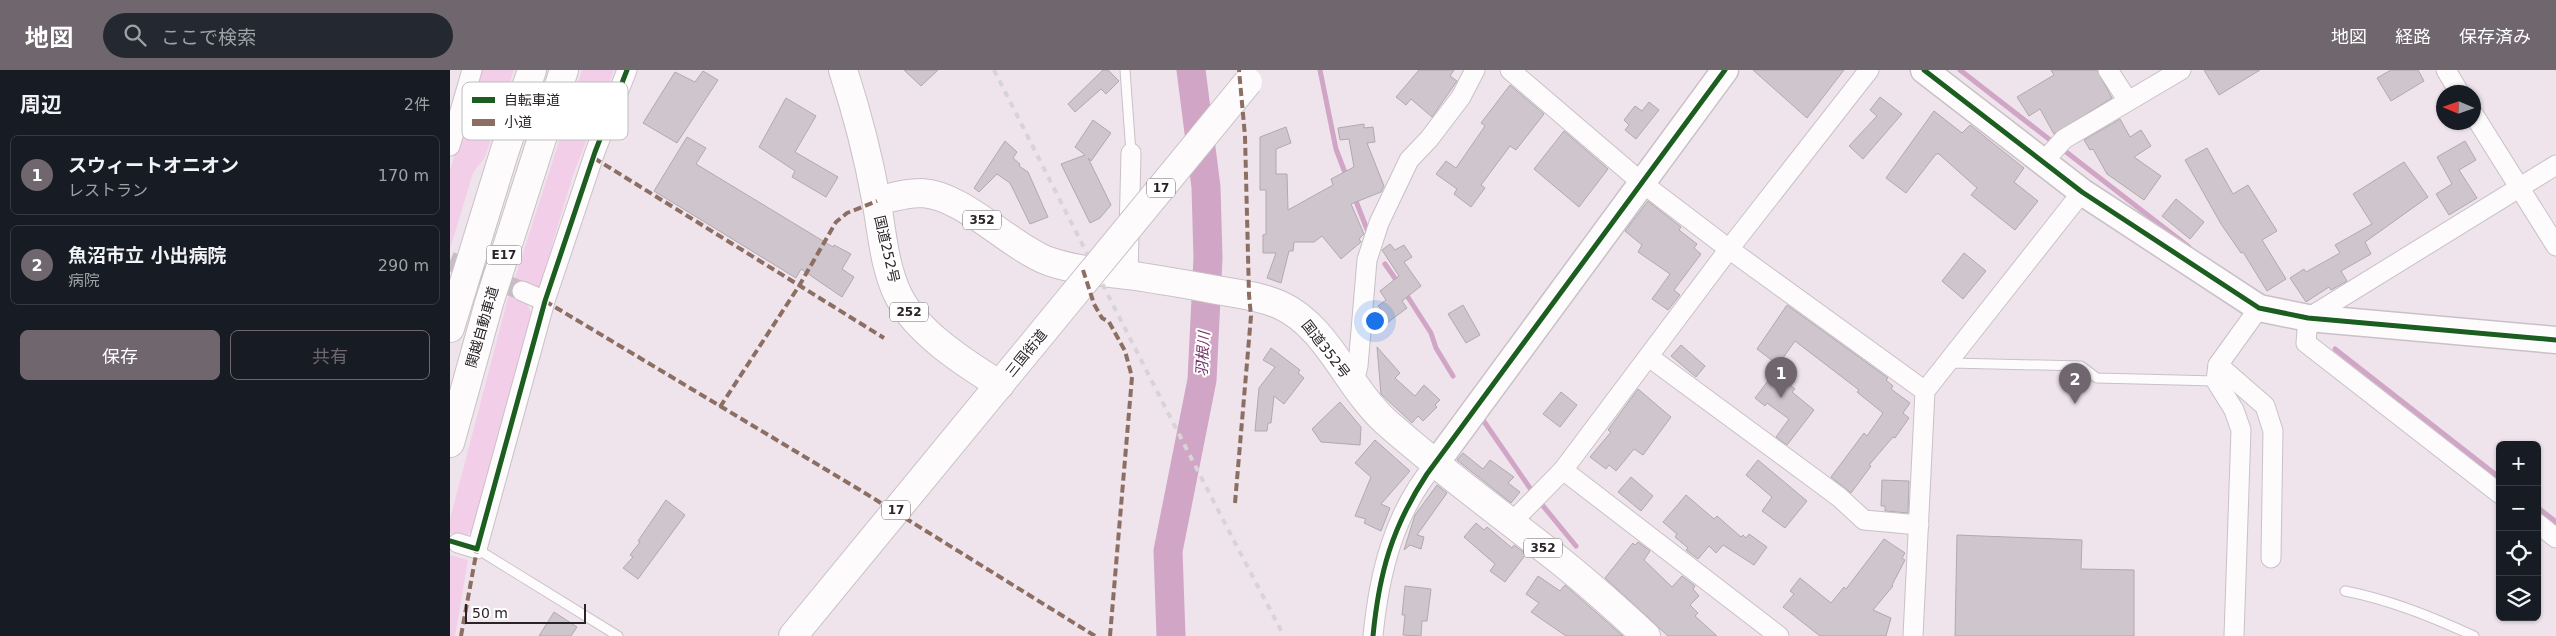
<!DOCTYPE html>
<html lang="ja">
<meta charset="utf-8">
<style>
body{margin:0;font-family:"DejaVu Sans","Noto Sans JP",sans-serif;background:#242831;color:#f1f3f6}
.controls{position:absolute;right:15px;bottom:15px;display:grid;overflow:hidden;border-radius:8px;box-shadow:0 1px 4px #0004}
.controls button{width:45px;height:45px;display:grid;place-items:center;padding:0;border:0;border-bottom:1px solid #363941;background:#171b24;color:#f1f3f6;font:25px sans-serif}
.compass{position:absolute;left:1986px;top:15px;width:45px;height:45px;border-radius:50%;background:#171b24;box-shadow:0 1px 4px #0004;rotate:272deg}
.scale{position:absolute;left:15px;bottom:12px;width:121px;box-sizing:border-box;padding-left:5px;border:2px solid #2a2328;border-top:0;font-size:14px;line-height:18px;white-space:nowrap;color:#2a2328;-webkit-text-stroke:4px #fff;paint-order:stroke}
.you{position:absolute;left:924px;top:250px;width:18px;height:18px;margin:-12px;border:4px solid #fff;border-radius:50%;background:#1a73e8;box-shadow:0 0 0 8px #1a73e833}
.badge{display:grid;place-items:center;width:32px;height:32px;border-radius:50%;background:#6f676d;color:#fff;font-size:16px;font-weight:700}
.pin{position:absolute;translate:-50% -41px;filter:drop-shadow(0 1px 2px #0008)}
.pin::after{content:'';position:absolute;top:26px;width:18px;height:15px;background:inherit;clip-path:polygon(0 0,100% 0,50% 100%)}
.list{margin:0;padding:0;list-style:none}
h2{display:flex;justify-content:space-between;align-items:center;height:65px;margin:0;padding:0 20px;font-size:21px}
h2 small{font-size:16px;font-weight:400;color:#9ea1a6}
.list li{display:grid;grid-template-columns:32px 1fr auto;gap:15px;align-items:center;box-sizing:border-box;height:80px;margin:0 10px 10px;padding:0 10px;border:1px solid #363941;border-radius:8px}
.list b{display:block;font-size:19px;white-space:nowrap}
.list p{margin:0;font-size:16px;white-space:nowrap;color:#9ea1a6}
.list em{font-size:16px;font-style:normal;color:#9ea1a6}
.actions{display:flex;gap:10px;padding:15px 20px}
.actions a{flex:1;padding:11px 0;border:1px solid #6f676d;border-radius:8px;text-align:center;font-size:18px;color:#6f676d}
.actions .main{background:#6f676d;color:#fff}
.icon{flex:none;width:28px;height:28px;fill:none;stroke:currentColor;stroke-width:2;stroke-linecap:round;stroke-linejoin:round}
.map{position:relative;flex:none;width:2106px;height:566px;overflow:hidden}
header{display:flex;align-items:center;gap:30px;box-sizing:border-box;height:70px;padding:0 25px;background:#6f676d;color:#fff}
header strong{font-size:24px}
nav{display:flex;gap:28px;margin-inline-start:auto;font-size:18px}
.search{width:350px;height:45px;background:#242831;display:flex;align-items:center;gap:12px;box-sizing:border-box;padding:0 18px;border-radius:28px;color:#9ea1a6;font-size:19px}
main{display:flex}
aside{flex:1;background:#171b24}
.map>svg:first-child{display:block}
</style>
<header>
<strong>地図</strong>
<div class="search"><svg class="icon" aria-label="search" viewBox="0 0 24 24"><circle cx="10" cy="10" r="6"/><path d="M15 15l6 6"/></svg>ここで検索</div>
<nav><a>地図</a><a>経路</a><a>保存済み</a></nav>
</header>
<main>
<aside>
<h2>周辺<small>2件</small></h2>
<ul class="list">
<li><span class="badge">1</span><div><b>スウィートオニオン</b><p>レストラン</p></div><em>170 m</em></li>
<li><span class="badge">2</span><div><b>魚沼市立 小出病院</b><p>病院</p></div><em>290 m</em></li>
</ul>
<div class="actions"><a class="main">保存</a><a>共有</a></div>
</aside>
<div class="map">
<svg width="2106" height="566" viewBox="0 0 2106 566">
<rect width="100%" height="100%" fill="#efe4ec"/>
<g fill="#f3cee9">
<polygon points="29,0 64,0 35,87 23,103 0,179 0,101"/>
<polygon points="132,0 164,0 123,105 89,219 65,208"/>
<polygon points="59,224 77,233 83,248 22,462 14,466 0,463 0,449"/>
<polygon points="0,485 18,490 5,566 0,566"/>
</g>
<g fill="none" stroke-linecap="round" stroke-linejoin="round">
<g stroke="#d0a5c5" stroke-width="5">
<polyline points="870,0 886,79 897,108"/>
<polyline points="1510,0 1604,73"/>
<polyline points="1611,78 1739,177"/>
<polyline points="904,126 918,162"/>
<polyline points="935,194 949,214"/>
<polyline points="954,221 981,263 986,278 1003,306"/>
<polyline points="1885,279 2050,408"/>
<polyline points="1033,350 1084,424"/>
<polyline points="1089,431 1126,476"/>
<polyline points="2087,437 2106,452"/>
</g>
<polyline stroke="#d0a5c5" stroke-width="29" points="721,566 718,481 752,310 758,188 756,117 741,0"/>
</g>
<g fill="#cec6cc" stroke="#b1a9af">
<polygon points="454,0 488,0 471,16"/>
<polygon points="653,0 658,0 669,11 656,24 651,19 625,42 618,34"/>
<polygon points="969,0 1004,0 1000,6 1007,11 982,47 961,29 956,35 946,27"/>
<polygon points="1303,0 1394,0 1357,48"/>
<polygon points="1601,0 1647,0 1662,28 1604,64 1590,39 1579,46 1567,27 1604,5"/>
<polygon points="1754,0 1810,0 1769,25"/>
<polygon points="1941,0 1968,0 1974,11 1941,31 1927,8"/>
<polygon points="253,1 268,10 227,73 193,53 225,2 245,12"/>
<polygon points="1060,15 1094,44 1066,80 1060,76 1031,115 1035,118 1021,137 1004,124 1007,119 986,104 996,91 1006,98 1035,56 1031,53"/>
<polygon points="1430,27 1452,44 1413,89 1399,76 1427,46 1420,40"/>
<polygon points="336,28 366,46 345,82 388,107 376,127 342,107 345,101 309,77"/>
<polygon points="1199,32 1209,40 1186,69 1175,60 1179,55 1174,50 1185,36 1192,41"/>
<polygon points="1484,41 1512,63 1520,55 1574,98 1564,112 1588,131 1565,160 1521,125 1527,118 1489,84 1486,84 1456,123 1436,108"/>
<polygon points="1670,49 1680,67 1691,60 1701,76 1684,87 1711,106 1694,130 1657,104 1643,79 1640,80 1634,70"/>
<polygon points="643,50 661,63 641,91 638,88 661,135 650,148 640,153 611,94 635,85 625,77"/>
<polygon points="914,54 914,58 923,57 925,72 917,73 934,116 931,122 901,134 914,164 909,169 911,172 891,189 872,166 864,172 844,172 843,181 839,181 831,213 817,208 826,183 813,183 813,165 816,164 816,120 810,120 810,67 836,57 841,73 826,79 826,104 837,104 838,140 883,115 881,109 904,97 899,69 890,70 888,58"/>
<polygon points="1114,61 1158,99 1129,137 1084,99"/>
<polygon points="237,67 256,78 246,94 383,177 384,175 401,184 392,199 404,207 392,227 351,199 346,208 204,121"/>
<polygon points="555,71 567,82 563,88 570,94 569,96 578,102 598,147 580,154 560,113 547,104 529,122 524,118"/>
<polygon points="2015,71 2026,90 2009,100 2027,128 1999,145 1986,124 2002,114 1987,87"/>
<polygon points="1757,78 1783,124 1798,115 1827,161 1812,170 1836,209 1817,221 1793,182 1791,183 1771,154 1735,90"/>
<polygon points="1954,92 1978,127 1915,172 1921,184 1891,201 1897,211 1881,220 1879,217 1856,232 1840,208 1854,199 1856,202 1890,183 1885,175 1922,154 1903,124"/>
<polygon points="1726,129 1754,152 1740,169 1712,146"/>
<polygon points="1198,131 1231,157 1229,160 1247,174 1244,178 1251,184 1224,220 1230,225 1218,240 1202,229 1220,204 1188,182 1192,175 1175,161"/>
<polygon points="940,174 945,180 954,175 962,187 954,192 971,216 952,231 957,238 937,253 929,242 932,240 928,236 936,230 930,221 949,206 932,180"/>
<polygon points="1514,183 1536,201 1513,229 1492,211"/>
<polygon points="1013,235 1030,265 1016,273 998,244"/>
<polygon points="1337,235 1438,308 1436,310 1443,316 1441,319 1460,333 1453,343 1459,348 1445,368 1443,367 1419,395 1421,396 1401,423 1381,407 1414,363 1417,366 1433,343 1407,322 1409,320 1345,271 1328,295 1307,279"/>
<polygon points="1231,275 1255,296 1246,307 1221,286"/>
<polygon points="927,277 950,303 945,308 965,326 974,315 990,330 985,335 987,337 973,351 968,346 962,353 931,324"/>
<polygon points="821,278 850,300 848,303 854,308 834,334 824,326 821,353 818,353 817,361 805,361 809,318 825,297 813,290"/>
<polygon points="1324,303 1345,319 1342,322 1364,340 1337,375 1326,367 1339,349 1317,333 1315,336 1305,328"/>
<polygon points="1188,319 1221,347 1193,385 1184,379 1166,401 1159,395 1156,399 1140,387 1161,362 1158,360"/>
<polygon points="1111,322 1127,335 1110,357 1093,344"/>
<polygon points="890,332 911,357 910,375 871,372 862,359"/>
<polygon points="925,370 960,401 931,434 940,438 931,461 914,453 916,449 905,446 921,407 905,393"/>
<polygon points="1013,383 1033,399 1040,390 1064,407 1058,413 1070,422 1061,433 1007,390"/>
<polygon points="1308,390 1357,431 1335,458 1312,441 1322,427 1296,405"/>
<polygon points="1181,407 1203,426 1191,441 1168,422"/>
<polygon points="1432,410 1459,411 1458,443 1435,441 1435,436 1431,436"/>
<polygon points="987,415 997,423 967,465 974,467 971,479 960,475 954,480 965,445"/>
<polygon points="1236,425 1264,449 1267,446 1291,467 1293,465 1296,468 1299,464 1317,477 1304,495 1273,475 1266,483 1259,476 1248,489 1236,480 1238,478 1225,467 1227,464 1213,452"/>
<polygon points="216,430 235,445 188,509 173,498 183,487 180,485 190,472 188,471"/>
<polygon points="1026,453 1034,460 1037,457 1062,478 1064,475 1076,484 1055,512 1040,501 1045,494 1014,467"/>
<polygon points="1507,465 1632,470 1631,499 1684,500 1684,566 1505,566"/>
<polygon points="1434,469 1455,483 1452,488 1455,490 1442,515 1443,516 1423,540 1441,548 1436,566 1370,566 1333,537 1344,524 1340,521 1350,508 1381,533 1394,517 1396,519"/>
<polygon points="1188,472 1200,481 1194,490 1222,517 1232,506 1245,516 1243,519 1249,526 1240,535 1248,543 1245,546 1267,566 1218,566 1155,508 1183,473 1185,475"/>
<polygon points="1088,506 1110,521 1115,515 1173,566 1116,566 1081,542 1089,533 1076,524"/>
<polygon points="955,516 981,519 977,551 972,551 971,566 953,565 955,545 952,545"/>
<polygon points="104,542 127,557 121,566 89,566"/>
</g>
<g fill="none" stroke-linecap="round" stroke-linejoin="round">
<polyline stroke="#c8bdc5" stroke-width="19" stroke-dasharray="19 9" stroke-linecap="butt" points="0,191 72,221"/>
<defs>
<g id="lane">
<polyline points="675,0 681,83"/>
<polyline points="1500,296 1502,293 1631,296 1647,308 1766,311"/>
<polyline points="27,479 168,566"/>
<path d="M1895 521C1941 530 1982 547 2024 566"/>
</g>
<g id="street">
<polyline points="1060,0 1191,112 1279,179 1475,321"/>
<polyline points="1658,0 1678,31"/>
<polyline points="1996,0 2009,22"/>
<polyline points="2024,45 2106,176"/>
<polyline points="0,76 22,0"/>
<polyline points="1594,91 1614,69 1731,0"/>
<polyline points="678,205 681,83"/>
<polyline points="72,221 95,231"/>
<polyline points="1199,287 1389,427 1414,450 1469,455"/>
<polyline points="1768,295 1815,336 1823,361 1821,488"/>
<polyline points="900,310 906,304 908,296 917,190 929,153 959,90 979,69 1011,27 1025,0"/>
<polyline points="1113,400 1329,566"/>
<polyline points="2050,424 1856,273 1858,248 2106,95"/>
<polyline points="1061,453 1113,400 1279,179 1419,0"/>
<polyline points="2087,453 2106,468"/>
<polyline points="8,473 27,479 95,231 145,82 177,0"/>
<path d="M923 566C929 504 944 441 986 393"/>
<polyline points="1463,566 1475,321 1632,122"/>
<polyline points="1784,566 1791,360 1784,340 1766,311 1768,295 1809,238"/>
</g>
<g id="secondary">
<polyline points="1474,0 1632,122 1809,238 1858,248 2106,270"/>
<polyline points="986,393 1275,0"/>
</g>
<g id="highway">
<path d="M393 0C407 43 418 85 426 129 432 161 434 196 448 225 466 262 516 294 550 315"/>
<path d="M427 131C442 127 457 123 472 123 513 125 559 176 598 191 626 201 656 202 685 206 712 210 740 215 767 220 788 224 810 226 830 235 877 256 897 316 935 351 990 400 1051 444 1109 490 1139 514 1168 540 1196 566"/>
<polyline points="0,258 54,83 82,0"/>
<polyline points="0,373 39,233 114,0"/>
<polyline points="343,566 624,224"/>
</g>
</defs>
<use href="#lane" stroke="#c9c1c7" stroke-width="11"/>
<use href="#street" stroke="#c9c1c7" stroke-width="21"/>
<use href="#secondary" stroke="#c9c1c7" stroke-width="29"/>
<use href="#highway" stroke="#c9c1c7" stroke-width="30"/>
<use href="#lane" stroke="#fdfbfc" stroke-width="9"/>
<use href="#street" stroke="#fdfbfc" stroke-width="19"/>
<use href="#secondary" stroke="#fdfbfc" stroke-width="26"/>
<use href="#highway" stroke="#fdfbfc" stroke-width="28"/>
<path stroke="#d6d4d6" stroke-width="4" stroke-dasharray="6 6" stroke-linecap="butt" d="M544 0C640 189 735 379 834 566"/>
<defs>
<polyline id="highway-bridge" points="624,224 798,12"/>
</defs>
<use href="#highway-bridge" stroke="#c9c1c7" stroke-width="30" stroke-linecap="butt"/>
<use href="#highway-bridge" stroke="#fdfbfc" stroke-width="28"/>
<g stroke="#8d6e63" stroke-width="4" stroke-dasharray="8 4" stroke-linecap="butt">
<polyline points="144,88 434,268"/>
<polyline points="633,200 644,234 652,248 659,252 675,281 682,307 660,566"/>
<polyline points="95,231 410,420 645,566"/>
<polyline points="270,337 349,216 386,152 397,143 427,131"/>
<polyline points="785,433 801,246 799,225 795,66 789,0"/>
<polyline points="11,566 27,479"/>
</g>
<defs>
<g id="cycleway">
<polyline points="1474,0 1632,122 1809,238 1858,248 2106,270"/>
<polyline points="0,471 27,479 95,231 145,82 177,0"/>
<path d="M923 566C929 503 942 457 977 404L1275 0"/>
</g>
</defs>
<use href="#cycleway" stroke="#fff" stroke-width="8"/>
<use href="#cycleway" stroke="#1b5e20" stroke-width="5"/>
</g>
<g text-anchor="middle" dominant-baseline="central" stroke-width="4" stroke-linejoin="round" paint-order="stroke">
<g fill="#fff" stroke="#6a6568" stroke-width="1">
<rect x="697" y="108.5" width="28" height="19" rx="4"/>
<rect x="513" y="140.5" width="38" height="19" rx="4"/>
<rect x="36.5" y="175.5" width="35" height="19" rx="4"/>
<rect x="440" y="232.5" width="38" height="19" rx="4"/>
<rect x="432" y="430.5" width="28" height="19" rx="4"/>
<rect x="1074" y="468.5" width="38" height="19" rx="4"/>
</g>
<g font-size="12" font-weight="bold" fill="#2a2328">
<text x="711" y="118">17</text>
<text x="532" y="150">352</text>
<text x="54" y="185">E17</text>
<text x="459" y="242">252</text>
<text x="446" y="440">17</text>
<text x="1093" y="478">352</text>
</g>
<g font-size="14" fill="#2a2328" stroke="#fff">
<text transform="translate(437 179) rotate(77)">国道252号</text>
<text transform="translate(32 257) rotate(-74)">関越自動車道</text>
<text transform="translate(876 279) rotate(52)">国道352号</text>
<text transform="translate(576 283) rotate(-51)">三国街道</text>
</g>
<g font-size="15" font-style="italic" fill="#78346a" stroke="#fff">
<text transform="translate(753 284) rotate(-87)">羽根川</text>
</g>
</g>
<rect x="12" y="12" width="166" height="58" rx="8" fill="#fff" stroke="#bfbdbe" stroke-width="1"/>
<rect x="22" y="27" width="23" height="6" fill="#1b5e20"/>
<rect x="22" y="49" width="23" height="7" fill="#8d6e63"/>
<g font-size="14" fill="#2a2328">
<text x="54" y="35">自転車道</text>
<text x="54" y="57">小道</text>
</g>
</svg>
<div class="controls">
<button>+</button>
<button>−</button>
<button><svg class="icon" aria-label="locate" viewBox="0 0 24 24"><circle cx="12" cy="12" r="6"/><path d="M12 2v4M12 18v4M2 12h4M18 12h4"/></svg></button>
<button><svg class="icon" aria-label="layers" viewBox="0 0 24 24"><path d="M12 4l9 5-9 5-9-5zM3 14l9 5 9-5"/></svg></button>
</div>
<svg class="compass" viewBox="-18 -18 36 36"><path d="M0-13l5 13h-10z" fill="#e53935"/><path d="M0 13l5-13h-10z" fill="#9ea1a6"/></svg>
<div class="scale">50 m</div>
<div class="you"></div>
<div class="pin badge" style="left:1331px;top:328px">1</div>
<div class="pin badge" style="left:1625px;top:334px">2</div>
</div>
</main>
